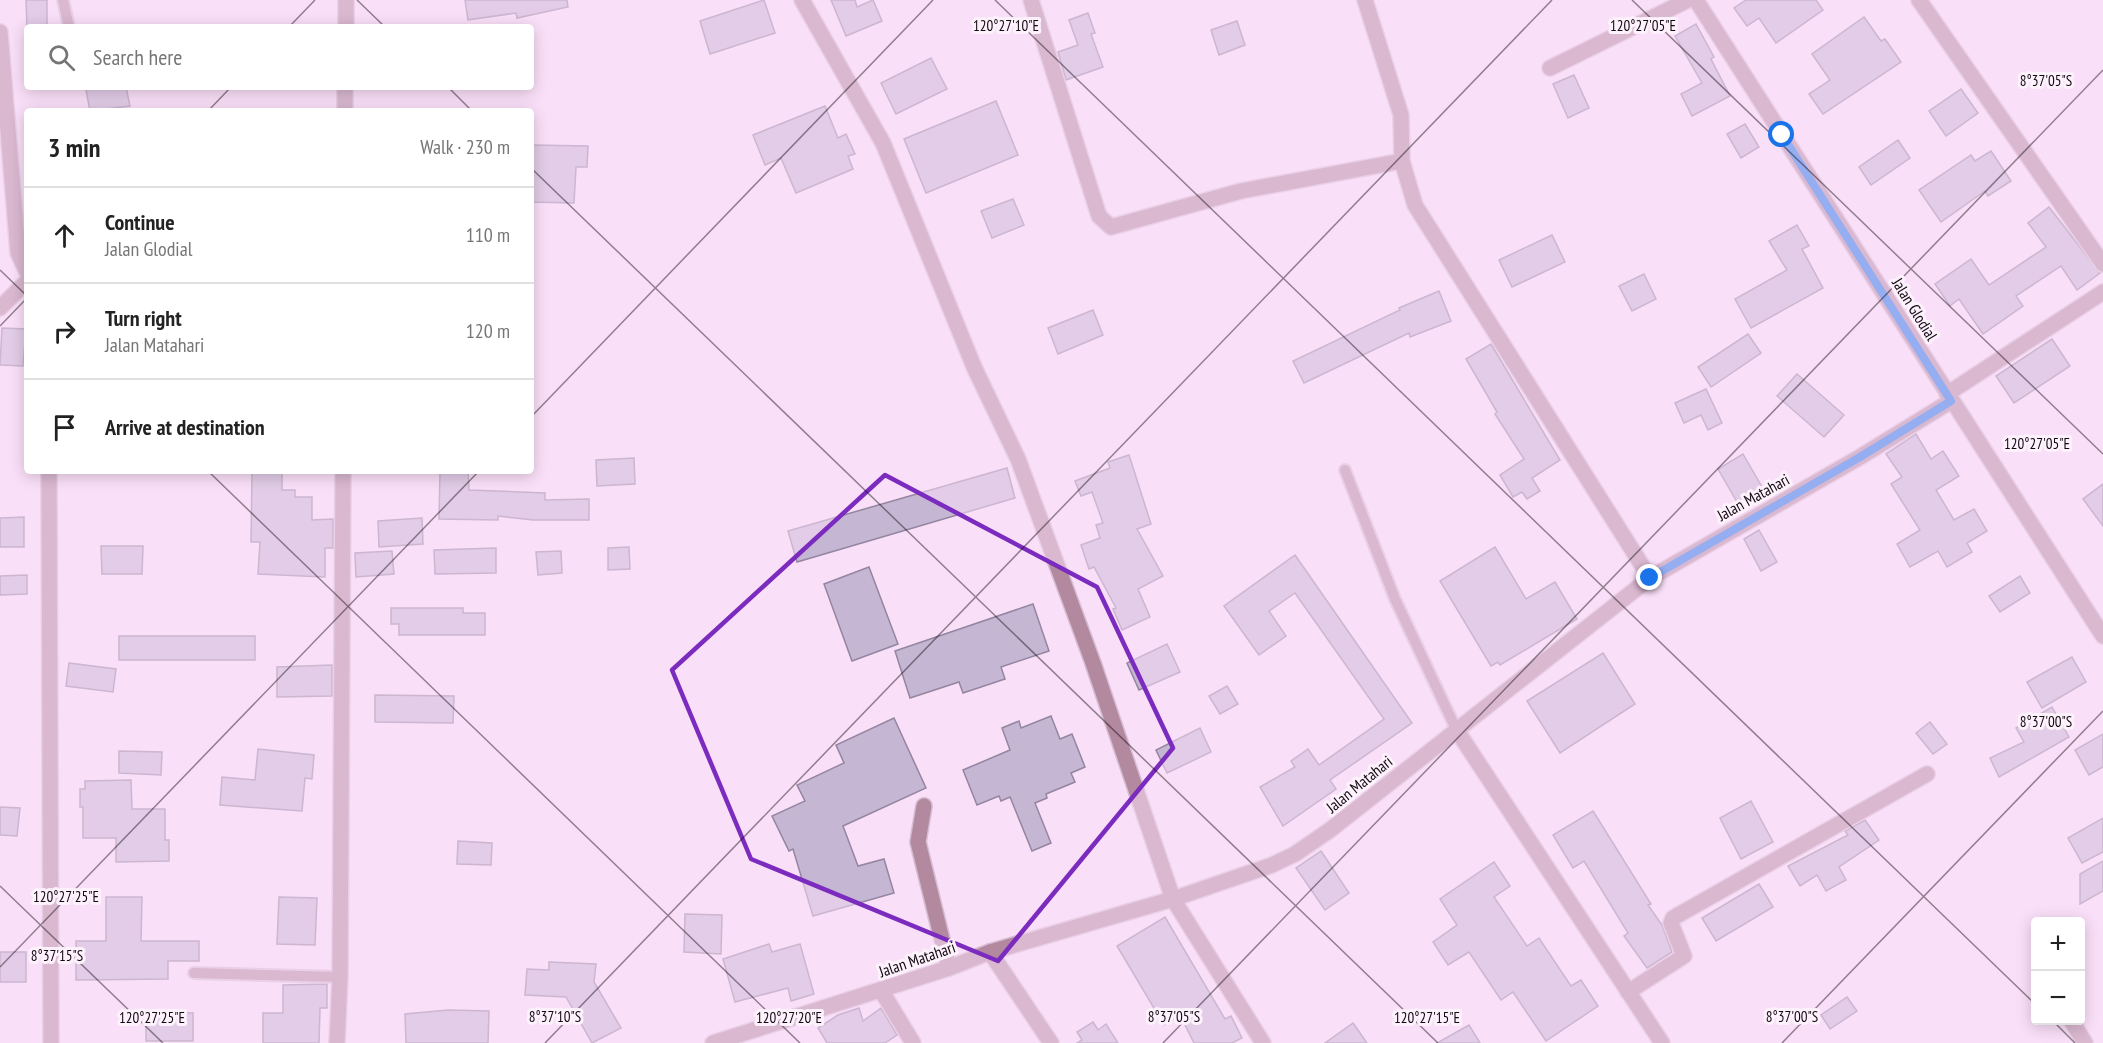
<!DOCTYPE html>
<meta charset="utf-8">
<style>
body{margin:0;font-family:"PT Sans Narrow",sans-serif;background:#f2f2f2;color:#222}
.controls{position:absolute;right:18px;bottom:18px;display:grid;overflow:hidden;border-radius:6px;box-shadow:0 3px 15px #0003}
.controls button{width:54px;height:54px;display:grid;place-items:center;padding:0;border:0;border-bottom:2px solid #e0e0e0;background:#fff;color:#222;font:30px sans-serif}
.stop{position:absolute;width:18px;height:18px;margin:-14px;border:4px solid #1a73e8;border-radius:50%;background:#fff}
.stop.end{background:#1a73e8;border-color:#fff;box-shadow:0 2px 6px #0008}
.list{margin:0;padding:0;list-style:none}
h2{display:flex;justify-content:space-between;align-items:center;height:78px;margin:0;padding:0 24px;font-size:26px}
h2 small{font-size:20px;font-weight:400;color:#767676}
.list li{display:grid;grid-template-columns:39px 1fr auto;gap:18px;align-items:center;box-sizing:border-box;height:96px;padding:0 24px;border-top:2px solid #e0e0e0}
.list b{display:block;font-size:22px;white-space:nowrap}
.list p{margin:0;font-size:20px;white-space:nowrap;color:#767676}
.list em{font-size:20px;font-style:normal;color:#767676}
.icon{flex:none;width:33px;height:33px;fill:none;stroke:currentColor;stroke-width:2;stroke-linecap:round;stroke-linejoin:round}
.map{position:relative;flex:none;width:2103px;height:1043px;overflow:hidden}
.search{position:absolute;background:#fff;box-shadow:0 3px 15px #0003;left:24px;top:24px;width:510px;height:66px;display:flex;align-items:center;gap:15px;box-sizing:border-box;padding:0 21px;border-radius:6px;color:#767676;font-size:22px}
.panel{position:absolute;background:#fff;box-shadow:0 3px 15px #0003;left:24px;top:108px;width:510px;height:366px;border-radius:6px}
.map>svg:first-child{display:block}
</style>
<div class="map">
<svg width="2103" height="1043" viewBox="0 0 2103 1043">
<rect width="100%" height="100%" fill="#fadff8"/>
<g fill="#c5b6d3" stroke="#9485a0" stroke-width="1.5">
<polygon points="26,0 47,0 47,27 27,27"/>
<polygon points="465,0 567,0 568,7 517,18 516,13 468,20"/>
<polygon points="764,0 775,33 710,54 700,21"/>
<polygon points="831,0 855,0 857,7 873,0 882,21 846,36"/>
<polygon points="1746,0 1816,0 1823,10 1776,43 1759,18 1747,26 1734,8"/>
<polygon points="1088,13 1095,33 1091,34 1103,67 1066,80 1058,52 1078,45 1069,20"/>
<polygon points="1864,17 1881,41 1885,39 1901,62 1823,114 1809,94 1830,80 1812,54"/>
<polygon points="1237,21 1245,45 1219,55 1211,30"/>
<polygon points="1696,24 1714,57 1711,59 1730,96 1692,116 1681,94 1702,83 1675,36"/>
<polygon points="931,58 947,89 896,114 881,83"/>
<polygon points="1574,75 1589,108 1568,118 1553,84"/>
<polygon points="95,87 126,87 130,106 90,111 86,90"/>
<polygon points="1961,89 1978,113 1946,136 1929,111"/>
<polygon points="996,101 1018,155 926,193 904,139"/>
<polygon points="825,106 838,138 846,134 855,154 848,156 853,169 796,193 781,158 765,165 753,135"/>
<polygon points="1745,124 1759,147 1741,158 1727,134"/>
<polygon points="1898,140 1910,158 1871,185 1859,167"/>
<polygon points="531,145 588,146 587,167 576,167 574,203 531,202"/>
<polygon points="1991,151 2011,181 1988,196 1985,191 1941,222 1919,190 1971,155 1975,161"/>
<polygon points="1013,199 1024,225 992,238 981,211"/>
<polygon points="2049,207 2100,273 2077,290 2061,266 2016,296 2023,306 1983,334 1959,299 1950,306 1935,284 1971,259 1989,285 2046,247 2028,223"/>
<polygon points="1797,225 1809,246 1802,249 1823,288 1751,328 1735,299 1787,270 1769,241"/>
<polygon points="1552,235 1565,262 1512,287 1499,260"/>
<polygon points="1644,274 1656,299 1632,311 1619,286"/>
<polygon points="1439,291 1451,321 1410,337 1409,333 1304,383 1293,361 1400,310 1399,308"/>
<polygon points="1093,310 1103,335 1058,354 1048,328"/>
<polygon points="2,328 26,329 23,366 0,365"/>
<polygon points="1748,334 1761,353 1711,387 1698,367"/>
<polygon points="2052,339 2070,366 2014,403 1996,376"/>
<polygon points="1491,344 1560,460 1532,478 1540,491 1527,499 1522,492 1513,497 1500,475 1524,459 1495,414 1497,412 1466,359"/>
<polygon points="1797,374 1844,415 1824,437 1777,396"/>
<polygon points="1706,389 1722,423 1708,430 1701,415 1684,423 1675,403"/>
<polygon points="1916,434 1931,459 1943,451 1959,476 1936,490 1954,520 1974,509 1987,531 1967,543 1972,552 1947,567 1938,551 1910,567 1897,544 1920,530 1891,484 1902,477 1886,454"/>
<polygon points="1743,454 1762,487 1737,502 1718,469"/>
<polygon points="1129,455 1151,524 1137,529 1163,576 1138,589 1150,617 1122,630 1113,609 1116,608 1094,567 1089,569 1081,545 1100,538 1096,525 1103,523 1092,492 1081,496 1075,481 1110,468 1108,462"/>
<polygon points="634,458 635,484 597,486 596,460"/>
<polygon points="1007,468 1015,498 797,562 788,531"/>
<polygon points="252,471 282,471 282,490 295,490 295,497 312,497 312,520 333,519 333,548 325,548 325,577 258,574 260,542 251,542"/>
<polygon points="440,471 468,471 469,490 545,493 545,500 589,499 589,520 533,520 498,516 498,520 439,519"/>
<polygon points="2103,484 2103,526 2083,499"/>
<polygon points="24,517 24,547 0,547 0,518"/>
<polygon points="422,518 423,544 379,547 378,521"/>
<polygon points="1759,530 1777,562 1761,571 1744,539"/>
<polygon points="101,546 143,546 142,574 102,574"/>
<polygon points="629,547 630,569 608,570 608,548"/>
<polygon points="1495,547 1526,599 1555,582 1577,619 1500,665 1498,662 1491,666 1440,581"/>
<polygon points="496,548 496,573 435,574 434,550"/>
<polygon points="392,551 394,574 356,577 355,553"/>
<polygon points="561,551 562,573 538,575 536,552"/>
<polygon points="1295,555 1412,723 1330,780 1336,789 1283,826 1260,787 1295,767 1291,761 1308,749 1319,765 1384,719 1295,593 1269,611 1286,636 1259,655 1224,606"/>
<polygon points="869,567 898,644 852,661 824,584"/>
<polygon points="27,575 27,594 0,595 0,576"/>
<polygon points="2020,576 2030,593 2000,612 1989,596"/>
<polygon points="1033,604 1049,651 1001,667 1005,679 963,693 959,682 910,698 895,651"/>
<polygon points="391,608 463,608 463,613 485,613 485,635 399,635 399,624 391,624"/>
<rect x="119" y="636" width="136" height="24"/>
<polygon points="1167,644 1180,672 1139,690 1127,663"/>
<polygon points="1603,653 1635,704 1560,753 1527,701"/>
<polygon points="2072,657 2086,682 2042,708 2027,682"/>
<polygon points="69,663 116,669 113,692 66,686"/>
<polygon points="332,665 332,696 277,697 277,667"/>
<polygon points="1227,686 1238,704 1220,714 1209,696"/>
<polygon points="375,695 454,696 453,723 375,722"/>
<polygon points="2052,707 2069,737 1999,777 1990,758 2024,742 2016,728"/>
<polygon points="1051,716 1060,739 1072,734 1085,767 1071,773 1075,782 1046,794 1047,798 1035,803 1051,843 1032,851 1010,797 1001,801 999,796 977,805 963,770 1010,750 1002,728 1019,721 1021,728"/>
<polygon points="894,718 926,788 843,826 858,866 884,859 894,893 813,916 793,849 789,851 772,816 805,801 797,785 844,763 836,745"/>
<polygon points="1930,722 1947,744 1933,754 1916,733"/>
<polygon points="1200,728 1211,752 1167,773 1156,750"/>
<polygon points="2103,734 2103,767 2089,775 2075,750"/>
<polygon points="258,749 314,755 312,779 305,778 302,811 220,805 222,777 255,780"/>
<polygon points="119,751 162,752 161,775 119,773"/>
<polygon points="131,780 132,809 165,809 165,840 169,840 169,861 116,862 116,838 83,838 83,807 80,807 80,789 85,789 85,781"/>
<polygon points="1751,801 1773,842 1741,859 1720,818"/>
<polygon points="0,807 20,808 17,836 0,835"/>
<polygon points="1593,811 1651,904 1648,905 1662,925 1672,952 1647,968 1624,936 1628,933 1584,861 1573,868 1553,835"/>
<polygon points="2103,818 2103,852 2082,863 2068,838"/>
<polygon points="1865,820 1879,840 1839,867 1846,880 1826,891 1817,875 1800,886 1788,866 1848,835 1845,831"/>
<polygon points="458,841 492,843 491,865 457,864"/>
<polygon points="1321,851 1349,893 1325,910 1296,868"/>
<polygon points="2103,861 2103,891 2080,904 2080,874"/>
<polygon points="1494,862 1510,886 1494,897 1527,946 1539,938 1571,986 1581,980 1598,1006 1546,1041 1513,992 1501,1000 1469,952 1448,965 1433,942 1457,925 1440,899"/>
<polygon points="1759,884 1773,907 1716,941 1702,918"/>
<polygon points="106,897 142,897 141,941 199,941 199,961 168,961 168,979 76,980 76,941 106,941"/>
<polygon points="279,897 317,898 315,945 277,944"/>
<polygon points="685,914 722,915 721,954 684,952"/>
<polygon points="1165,917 1225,1019 1231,1016 1242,1038 1232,1043 1194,1043 1180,1015 1164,1025 1117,946"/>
<polygon points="769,944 772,952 800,944 814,994 791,1001 788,988 735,1002 723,959"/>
<rect x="0" y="952" width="26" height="30"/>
<polygon points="549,962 596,964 594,982 621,1028 592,1043 566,997 525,995 527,969 549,970"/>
<polygon points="327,984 327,1008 320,1008 319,1043 263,1043 263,1013 283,1013 283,985"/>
<polygon points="1847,997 1857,1011 1830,1029 1821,1015"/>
<polygon points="859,1008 863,1021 881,1008 897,1035 885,1043 827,1043 818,1028 838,1015"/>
<polygon points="448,1010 489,1011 488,1043 406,1043 405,1014"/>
<polygon points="146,1012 193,1013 193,1041 146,1041"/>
<polygon points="1093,1022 1098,1030 1106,1024 1118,1043 1077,1043 1082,1040 1077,1032"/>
<polygon points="1353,1023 1367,1043 1325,1043"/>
<polygon points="1469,1025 1480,1043 1437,1043"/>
</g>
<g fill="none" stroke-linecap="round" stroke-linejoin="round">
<defs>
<g id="lane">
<polyline points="63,0 69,27"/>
<polyline points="1345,470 1395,599 1456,729"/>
<polyline points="194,973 340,977"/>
</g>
<g id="street">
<polyline points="802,0 883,143 974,367 1018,459 1093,663 1173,899 1263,1043"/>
<polyline points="1031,0 1099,216 1111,227 1241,191 1402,161"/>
<polyline points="1365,0 1401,115 1402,161 1415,205 1650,578"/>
<polyline points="1696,0 2103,636"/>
<polyline points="1919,0 2103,264"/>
<polyline points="346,27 346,0"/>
<polyline points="0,32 18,253 27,272"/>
<polyline points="1550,68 1688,0"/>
<polyline points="345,111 345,87"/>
<polyline points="0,308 27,281"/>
<polyline points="1947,394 2103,292"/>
<polyline points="49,471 51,1043"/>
<polyline points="1456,729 1662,1043"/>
<polyline points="924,806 918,842 949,968"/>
<polyline points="990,952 1051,1043"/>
<polyline points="881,990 913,1043"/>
<polyline points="1628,992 1684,956 1671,923 1673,918 1927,774"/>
<polyline points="2071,1020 2085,1043"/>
<polyline points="337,1043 340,977 343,471"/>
<polyline points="713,1043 949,968 990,952 1173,899 1272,865 1295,854 1330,830 1650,578 1860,457 1951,401"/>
</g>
</defs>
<use href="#lane" stroke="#d5bdd3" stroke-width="14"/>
<use href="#street" stroke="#d5bdd3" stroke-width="18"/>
<use href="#lane" stroke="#b3899f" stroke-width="10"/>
<use href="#street" stroke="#b3899f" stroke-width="15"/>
</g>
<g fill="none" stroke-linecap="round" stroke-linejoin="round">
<polyline stroke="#1a73e8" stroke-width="8" points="1650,578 1860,457 1951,401 1782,135"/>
</g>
<path d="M0 0H2103V1043H0ZM885 475 1097 587 1173 748 998 961 751 859 672 670Z" fill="#fadff8" fill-opacity=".55" fill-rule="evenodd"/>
<path fill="none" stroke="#7b2cbf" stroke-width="4.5" stroke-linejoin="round" d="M885 475 1097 587 1173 748 998 961 751 859 672 670Z"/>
<path fill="none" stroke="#110810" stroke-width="1.5" stroke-opacity="0.45" d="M357 0 385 27M995 0 2036 1005M1632 0 2103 454M289 27 315 0M448 87 472 111M208 111 231 87M531 168 1438 1043M0 270 27 296M0 326 27 298M531 417 933 0M208 471 800 1043M0 886 163 1043M0 967 479 471M2052 1020 2075 1043M545 1043 1552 0M1163 1043 2103 70M1782 1043 2103 711"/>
<g text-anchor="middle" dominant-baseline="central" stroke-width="6" stroke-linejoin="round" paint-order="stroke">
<g font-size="16" fill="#110810" stroke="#fdf2fc">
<text transform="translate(1915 309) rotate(58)">Jalan Glodial</text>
<text transform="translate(1753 497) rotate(-29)">Jalan Matahari</text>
<text transform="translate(1359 784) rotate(-39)">Jalan Matahari</text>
<text transform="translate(917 959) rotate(-19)">Jalan Matahari</text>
</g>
</g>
<g font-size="15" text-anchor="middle" fill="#110810" stroke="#fdf2fc" stroke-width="6" stroke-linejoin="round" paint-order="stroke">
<text x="1006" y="31">120°27'10"E</text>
<text x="1643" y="31">120°27'05"E</text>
<text x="2046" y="86">8°37'05"S</text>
<text x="2037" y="449">120°27'05"E</text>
<text x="2046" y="727">8°37'00"S</text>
<text x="66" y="902">120°27'25"E</text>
<text x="57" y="961">8°37'15"S</text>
<text x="555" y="1022">8°37'10"S</text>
<text x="1174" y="1022">8°37'05"S</text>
<text x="1792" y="1022">8°37'00"S</text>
<text x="152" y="1023">120°27'25"E</text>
<text x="789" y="1023">120°27'20"E</text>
<text x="1427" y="1023">120°27'15"E</text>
</g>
</svg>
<div class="controls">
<button>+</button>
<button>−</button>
</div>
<div class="stop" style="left:1782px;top:135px"></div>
<div class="stop end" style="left:1650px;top:578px"></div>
<div class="search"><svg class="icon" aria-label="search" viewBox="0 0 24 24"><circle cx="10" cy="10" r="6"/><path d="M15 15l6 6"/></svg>Search here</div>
<section class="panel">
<h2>3 min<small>Walk · 230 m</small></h2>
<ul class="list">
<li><svg class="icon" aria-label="ahead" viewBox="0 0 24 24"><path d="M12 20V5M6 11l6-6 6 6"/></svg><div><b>Continue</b><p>Jalan Glodial</p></div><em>110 m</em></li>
<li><svg class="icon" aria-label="right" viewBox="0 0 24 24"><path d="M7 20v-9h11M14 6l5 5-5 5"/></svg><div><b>Turn right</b><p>Jalan Matahari</p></div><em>120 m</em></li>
<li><svg class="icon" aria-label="arrive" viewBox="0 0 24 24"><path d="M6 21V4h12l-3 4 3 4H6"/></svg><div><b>Arrive at destination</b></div></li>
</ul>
</section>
</div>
